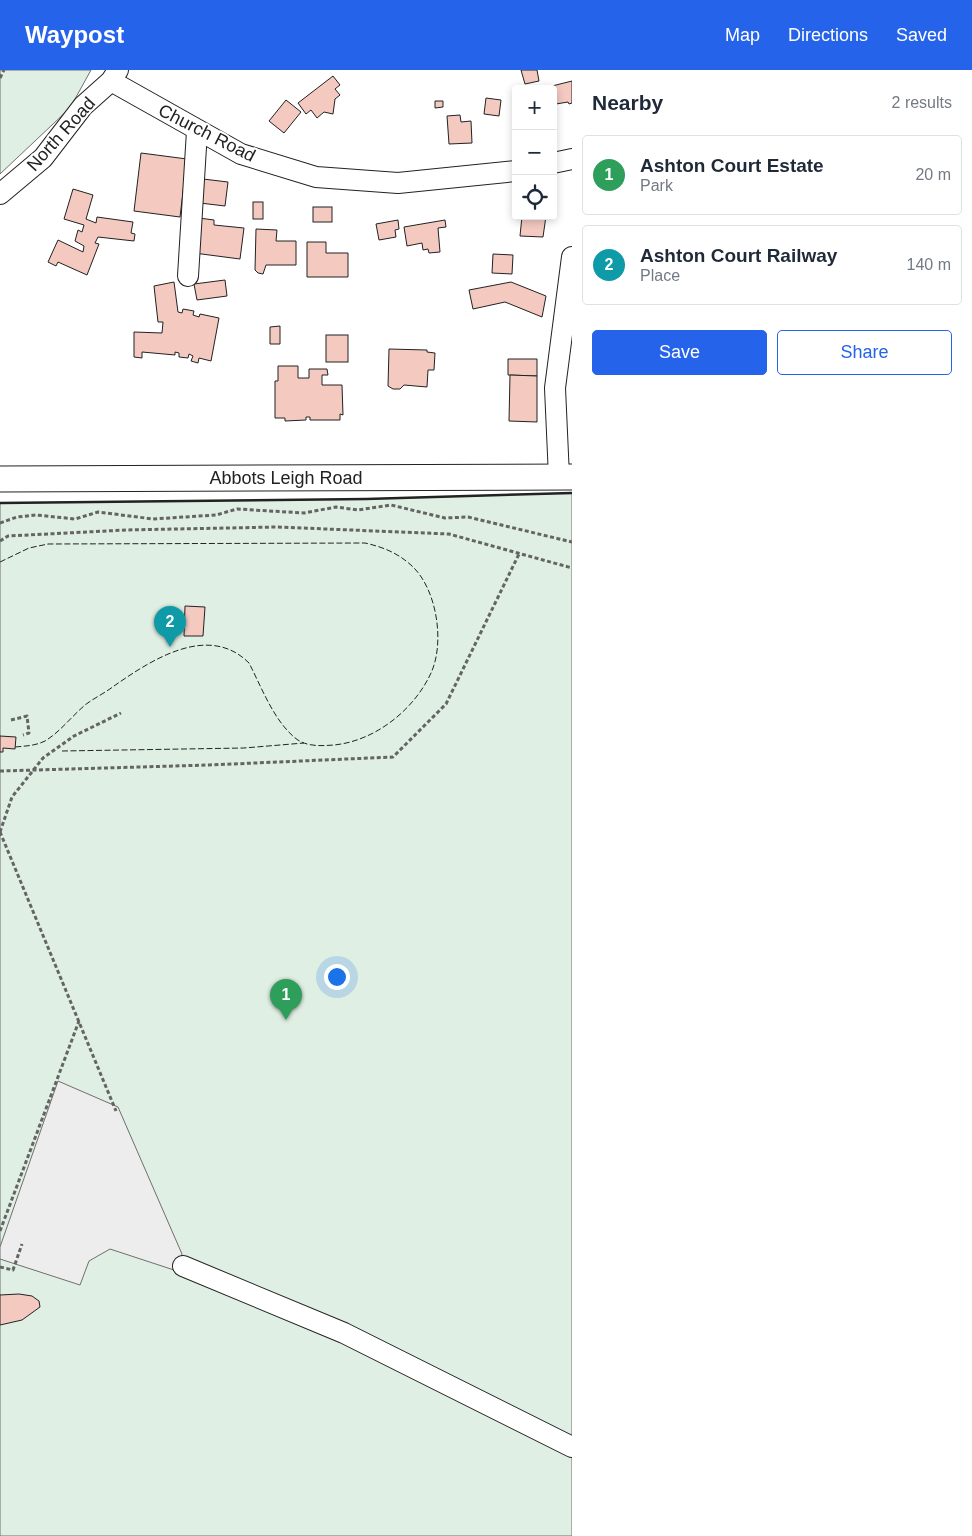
<!DOCTYPE html>
<meta charset="utf-8">
<style>
body{margin:0;font-family:Helvetica,sans-serif;background:#f2f2f3;color:#1f2937}
.controls{position:absolute;right:15px;top:15px;display:grid;overflow:hidden;border-radius:5px;box-shadow:0 2px 8px #0003}
.controls button{width:45px;height:45px;display:grid;place-items:center;padding:0;border:0;border-bottom:1px solid #e0e1e3;background:#fff;color:#1f2937;font:25px sans-serif}
.you{position:absolute;left:336px;top:906px;width:18px;height:18px;margin:-12px;border:4px solid #fff;border-radius:50%;background:#1a73e8;box-shadow:0 0 0 8px #1a73e833}
.badge{display:grid;place-items:center;width:32px;height:32px;border-radius:50%;background:#2563eb;color:#fff;font-size:16px;font-weight:700}
.pin{position:absolute;translate:-50% -41px;filter:drop-shadow(0 1px 2px #0008)}
.pin::after{content:'';position:absolute;top:26px;width:18px;height:15px;background:inherit;clip-path:polygon(0 0,100% 0,50% 100%)}
.list{margin:0;padding:0;list-style:none}
h2{display:flex;justify-content:space-between;align-items:center;height:65px;margin:0;padding:0 20px;font-size:21px}
h2 small{font-size:16px;font-weight:400;color:#747a83}
.list li{display:grid;grid-template-columns:32px 1fr auto;gap:15px;align-items:center;box-sizing:border-box;height:80px;margin:0 10px 10px;padding:0 10px;border:1px solid #e0e1e3;border-radius:5px}
.list b{display:block;font-size:19px;white-space:nowrap}
.list p{margin:0;font-size:16px;white-space:nowrap;color:#747a83}
.list em{font-size:16px;font-style:normal;color:#747a83}
.actions{display:flex;gap:10px;padding:15px 20px}
.actions a{flex:1;padding:11px 0;border:1px solid #2563eb;border-radius:5px;text-align:center;font-size:18px;color:#2563eb}
.actions .main{background:#2563eb;color:#fff}
.icon{flex:none;width:28px;height:28px;fill:none;stroke:currentColor;stroke-width:2;stroke-linecap:round;stroke-linejoin:round}
.map{position:relative;flex:none;width:572px;height:1466px;overflow:hidden}
header{display:flex;align-items:center;gap:30px;box-sizing:border-box;height:70px;padding:0 25px;background:#2563eb;color:#fff}
header strong{font-size:24px}
nav{display:flex;gap:28px;margin-inline-start:auto;font-size:18px}
main{display:flex}
aside{flex:1;background:#fff}
.map>svg:first-child{display:block}
</style>
<header>
<strong>Waypost</strong>
<nav><a>Map</a><a>Directions</a><a>Saved</a></nav>
</header>
<main>
<div class="map">
<svg width="572" height="1466" viewBox="0 0 572 1466">
<rect width="100%" height="100%" fill="#fff"/>
<g fill="#e0efe3" stroke="#6f6f6f">
<polygon points="0,0 91,0 70,38 0,104"/>
<polygon points="572,423 572,1466 0,1466 0,433 366,429"/>
</g>
<polygon fill="#ededed" stroke="#6f6f6f" points="58,1011 118,1037 182,1184 177,1201 110,1179 89,1191 80,1215 0,1189 0,1177"/>
<g fill="#f3c9c0" stroke="#222">
<polygon points="521,0 537,0 539,11 525,14"/>
<polygon points="333,6 340,15 335,19 340,25 335,29 333,44 324,42 317,48 311,40 306,44 298,33"/>
<polygon points="572,11 572,33 569,34 568,32 556,34 552,16"/>
<polygon points="486,28 501,30 499,46 484,44"/>
<polygon points="286,30 301,42 284,63 269,51"/>
<polygon points="435,31 443,31 443,37 435,38"/>
<polygon points="460,45 461,52 471,51 472,73 449,74 447,46"/>
<polygon points="141,83 187,89 180,147 134,141"/>
<polygon points="203,109 228,112 225,136 200,133"/>
<polygon points="73,119 93,125 86,149 96,153 97,147 133,152 131,163 135,164 134,171 98,167 95,173 99,174 87,205 58,192 56,196 48,192 58,170 83,182 84,176 75,171 78,160 82,162 84,155 64,149"/>
<rect x="253" y="132" width="10" height="17"/>
<rect x="313" y="137" width="19" height="15"/>
<polygon points="522,146 546,146 543,167 520,166"/>
<polygon points="199,148 214,150 214,155 244,158 240,189 194,183"/>
<polygon points="398,150 399,159 395,160 396,167 379,170 376,154"/>
<polygon points="445,150 446,157 438,158 440,182 429,183 428,179 423,180 422,173 407,176 404,157"/>
<polygon points="256,159 277,160 276,171 296,171 296,195 266,195 263,204 258,203 255,200"/>
<polygon points="307,172 326,172 326,183 348,183 348,207 307,207"/>
<polygon points="493,184 513,185 512,204 492,203"/>
<polygon points="225,210 227,226 197,230 194,214"/>
<polygon points="174,212 178,242 182,243 183,239 194,241 193,245 199,247 200,244 219,248 211,291 199,288 198,293 191,291 193,286 189,284 188,288 179,287 179,283 175,282 175,285 142,282 142,288 134,287 134,262 162,263 163,252 158,252 154,216"/>
<polygon points="511,212 546,226 542,247 505,232 473,239 469,220"/>
<polygon points="280,256 280,274 270,274 270,257"/>
<rect x="326" y="265" width="22" height="27"/>
<polygon points="389,279 427,280 427,282 435,283 434,300 428,300 427,317 404,315 400,319 393,319 388,316"/>
<polygon points="508,289 537,289 537,306 508,305"/>
<polygon points="278,296 298,296 298,308 309,308 309,299 327,299 328,305 322,305 322,315 342,315 343,345 340,344 340,350 310,350 310,347 306,347 306,350 285,351 285,348 275,348 275,311 278,311"/>
<polygon points="510,305 537,306 537,352 509,351"/>
<polygon points="185,536 205,537 203,566 184,566"/>
<polygon points="0,666 16,667 15,679 3,678 3,682 0,682"/>
<polygon points="19,1224 32,1226 39,1231 40,1237 22,1250 0,1255 0,1225"/>
</g>
<g fill="none" stroke-linecap="round" stroke-linejoin="round">
<defs>
<g id="minor">
<polyline points="111,11 241,84 316,107 398,113 516,101"/>
<polyline points="553,93 572,89"/>
<polyline points="0,124 43,88 83,36 111,11 118,0"/>
<polyline points="188,206 197,61"/>
<polyline points="559,407 555,318 572,187"/>
<polyline points="183,1196 344,1263 572,1377"/>
</g>
<polyline id="major" points="0,409 572,407"/>
</defs>
<use href="#minor" stroke="#222" stroke-width="22"/>
<use href="#major" stroke="#222" stroke-width="27"/>
<g stroke="#646464" stroke-width="3" stroke-dasharray="4 2.5" stroke-linecap="butt">
<polyline points="0,8 4,0"/>
<polyline points="0,453 17,447 36,445 75,449 98,442 153,449 216,445 237,439 304,443 336,437 358,440 391,435 445,448 468,447 572,472"/>
<polyline points="0,471 8,466 126,460 277,457 449,464 572,498"/>
<polyline points="11,650 27,646 29,663 23,665"/>
<polyline points="0,701 209,695 393,687 446,634 519,484"/>
<polyline points="0,762 116,1041"/>
<polyline points="0,762 12,727 43,688 74,666 121,643"/>
<polyline points="0,1161 79,951"/>
<polyline points="0,1197 13,1200 22,1174"/>
</g>
<use href="#minor" stroke="#fff" stroke-width="20"/>
<use href="#major" stroke="#fff" stroke-width="25"/>
<g stroke="#222" stroke-width="1" stroke-dasharray="6 2.5" stroke-linecap="butt">
<path d="M0 492 29 478 48 474 365 473C383 477 398 483 412 496 437 519 445 573 431 603 414 640 375 671 334 675 320 676 305 677 294 667 273 649 261 616 249 593 208 552 150 591 114 616 105 623 94 628 85 635 71 647 60 662 45 671 35 676 25 676 15 677"/>
<polyline points="62,681 244,678 304,673"/>
</g>
<polyline stroke="#222" stroke-width="2.5" points="0,433 366,429 572,423"/>
</g>
<g text-anchor="middle" dominant-baseline="central" stroke-width="4" stroke-linejoin="round" paint-order="stroke">
<g font-size="18" fill="#222" stroke="#fff">
<text transform="translate(207 63) rotate(27)">Church Road</text>
<text transform="translate(61 64) rotate(-48)">North Road</text>
<text x="286" y="408">Abbots Leigh Road</text>
</g>
</g>
</svg>
<div class="controls">
<button>+</button>
<button>−</button>
<button><svg class="icon" aria-label="locate" viewBox="0 0 24 24"><circle cx="12" cy="12" r="6"/><path d="M12 2v4M12 18v4M2 12h4M18 12h4"/></svg></button>
</div>
<div class="you"></div>
<div class="pin badge" style="left:286px;top:950px;background:#2e9e5b">1</div>
<div class="pin badge" style="left:170px;top:577px;background:#0f9aa8">2</div>
</div>
<aside>
<h2>Nearby<small>2 results</small></h2>
<ul class="list">
<li><span class="badge" style="background:#2e9e5b">1</span><div><b>Ashton Court Estate</b><p>Park</p></div><em>20 m</em></li>
<li><span class="badge" style="background:#0f9aa8">2</span><div><b>Ashton Court Railway</b><p>Place</p></div><em>140 m</em></li>
</ul>
<div class="actions"><a class="main">Save</a><a>Share</a></div>
</aside>
</main>
